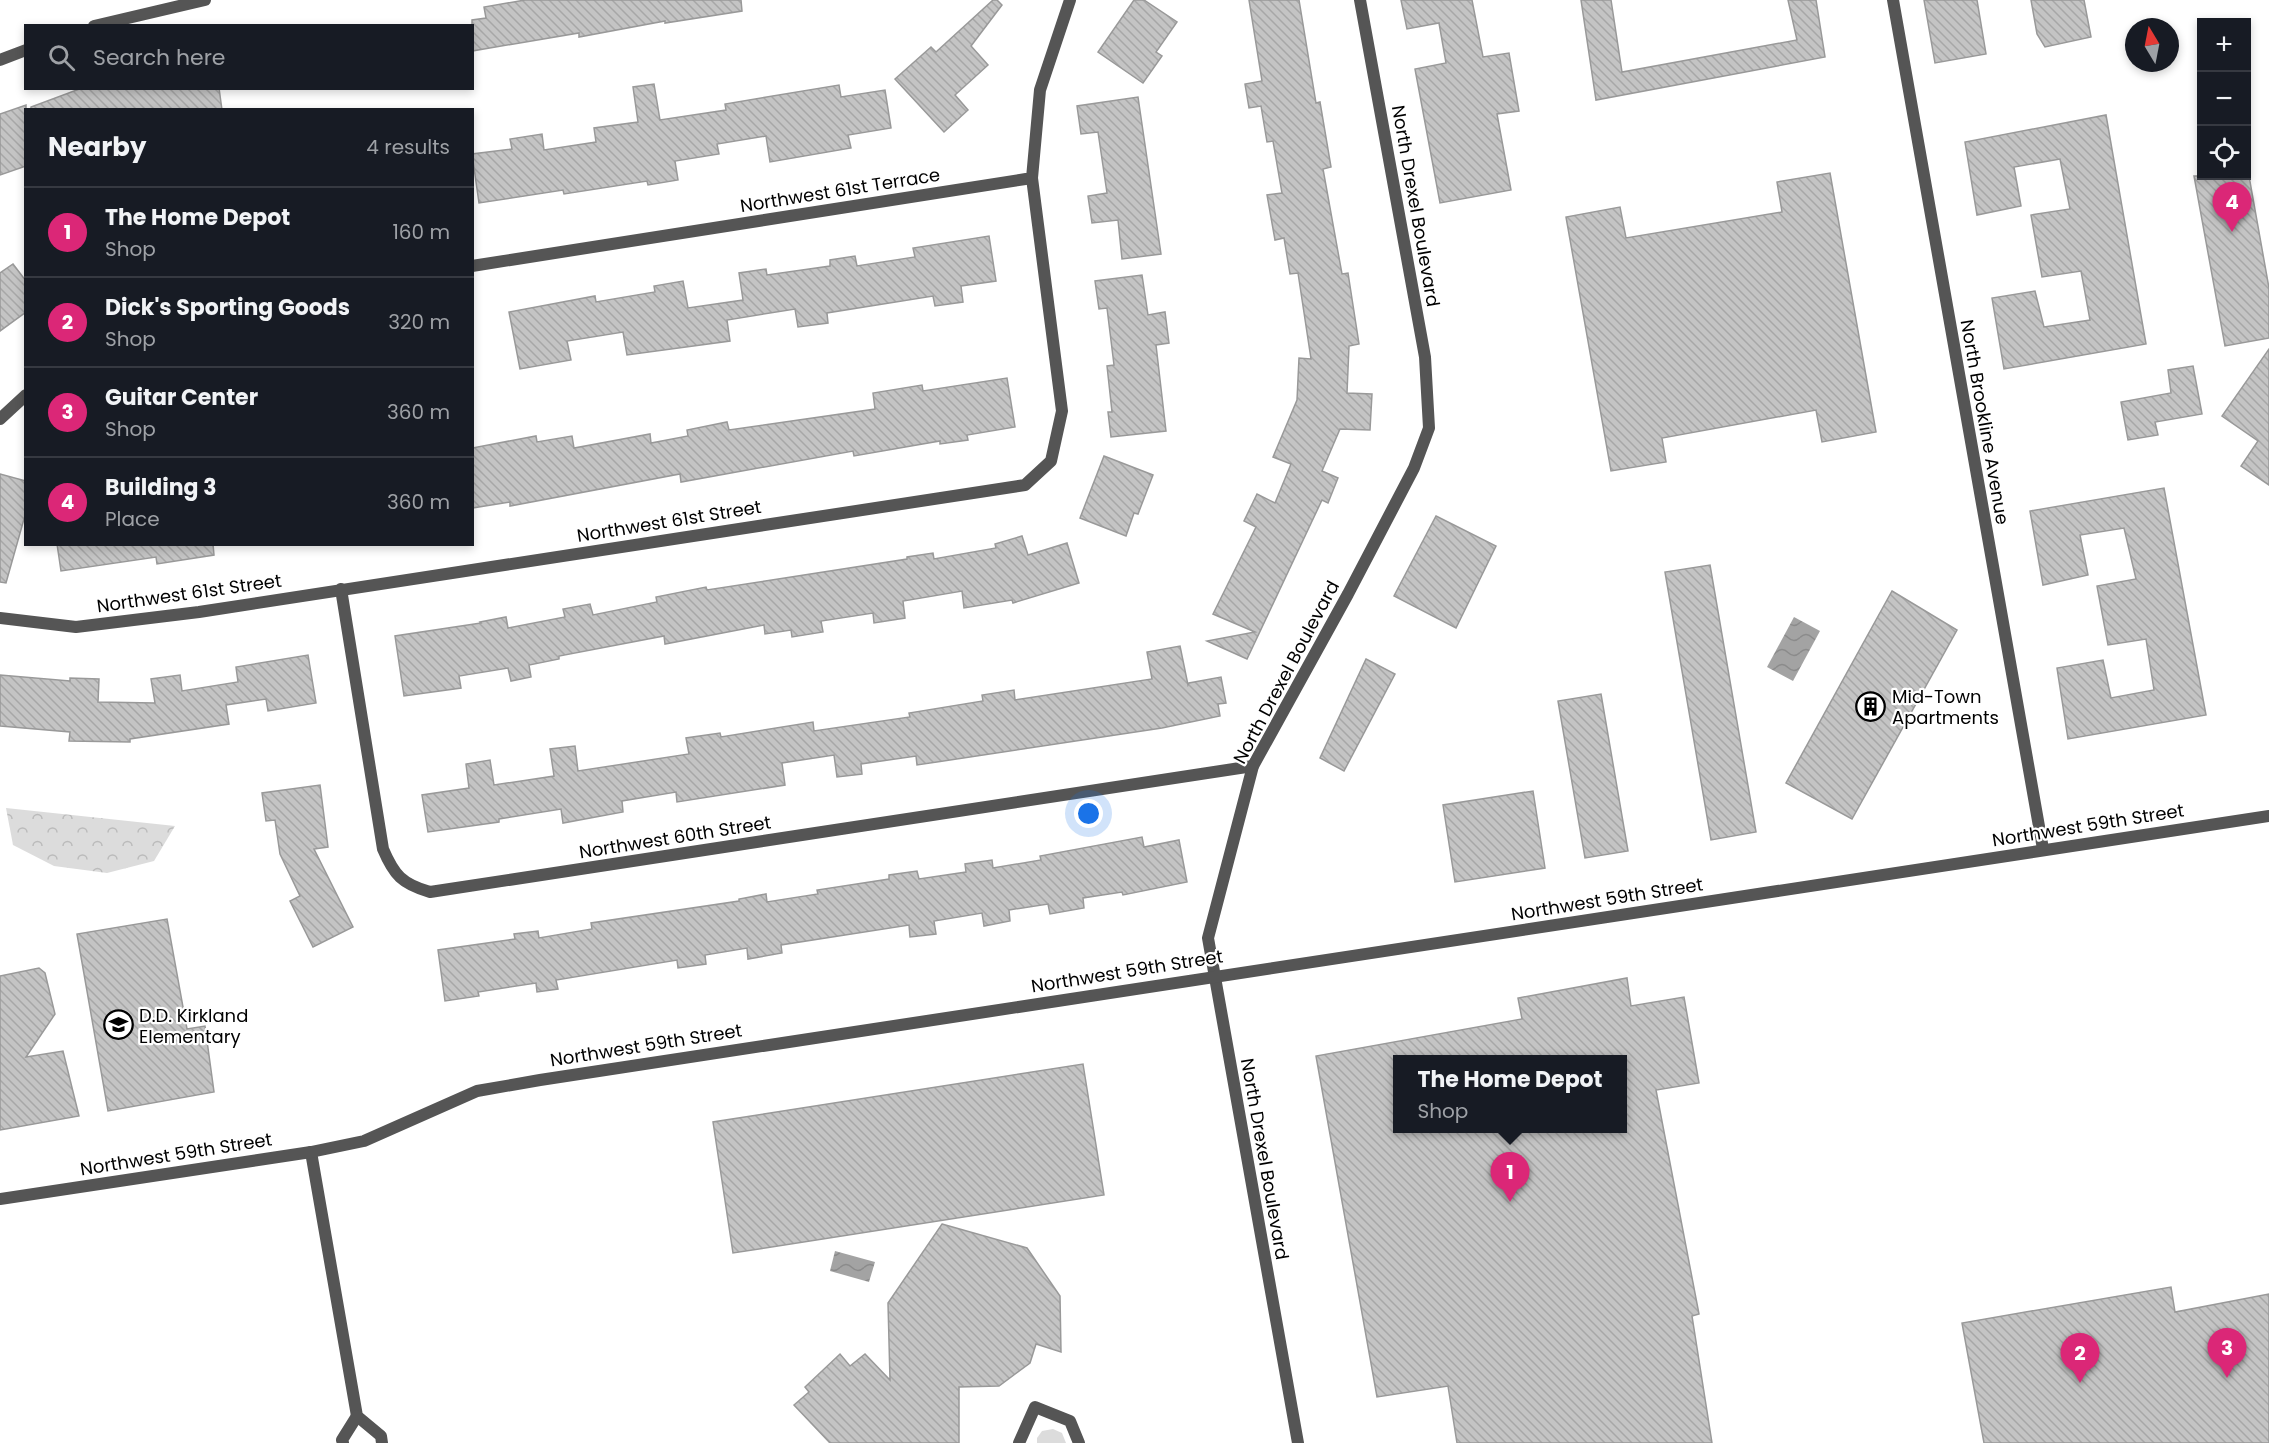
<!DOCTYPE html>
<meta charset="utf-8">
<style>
body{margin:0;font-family:Poppins,sans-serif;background:#20242c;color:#f1f3f6}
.controls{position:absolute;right:18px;top:18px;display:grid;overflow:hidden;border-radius:0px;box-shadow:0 3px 9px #0003}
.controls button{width:54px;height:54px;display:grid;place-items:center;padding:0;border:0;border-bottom:2px solid #363941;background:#171b24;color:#f1f3f6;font:30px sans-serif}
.compass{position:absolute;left:2125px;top:18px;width:54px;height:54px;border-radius:50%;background:#171b24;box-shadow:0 3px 9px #0003;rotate:350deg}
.you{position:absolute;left:1089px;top:814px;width:21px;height:21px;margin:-15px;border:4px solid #fff;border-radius:50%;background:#1a73e8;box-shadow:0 0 0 9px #1a73e833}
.badge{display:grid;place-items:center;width:39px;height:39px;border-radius:50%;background:#db2777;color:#fff;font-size:20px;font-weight:700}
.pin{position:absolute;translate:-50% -50px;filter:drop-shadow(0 2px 3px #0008)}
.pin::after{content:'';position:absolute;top:32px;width:21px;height:18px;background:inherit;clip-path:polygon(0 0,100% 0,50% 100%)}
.popup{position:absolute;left:1393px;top:1055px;width:234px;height:78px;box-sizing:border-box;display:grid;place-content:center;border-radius:0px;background:#171b24;filter:drop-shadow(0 2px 4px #0005);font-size:20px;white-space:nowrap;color:#9ea1a6}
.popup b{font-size:22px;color:#f1f3f6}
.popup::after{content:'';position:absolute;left:50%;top:100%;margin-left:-12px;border:12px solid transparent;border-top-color:#171b24}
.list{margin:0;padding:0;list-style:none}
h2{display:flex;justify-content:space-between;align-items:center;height:78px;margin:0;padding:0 24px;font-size:26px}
h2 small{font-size:20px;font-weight:400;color:#9ea1a6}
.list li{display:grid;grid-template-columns:39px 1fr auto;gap:18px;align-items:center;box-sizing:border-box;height:90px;padding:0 24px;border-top:2px solid #363941}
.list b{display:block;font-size:22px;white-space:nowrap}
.list p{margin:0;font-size:20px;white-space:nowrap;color:#9ea1a6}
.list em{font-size:20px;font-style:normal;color:#9ea1a6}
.icon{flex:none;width:33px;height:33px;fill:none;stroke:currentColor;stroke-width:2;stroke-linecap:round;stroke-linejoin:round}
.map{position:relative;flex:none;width:2269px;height:1443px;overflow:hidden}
.search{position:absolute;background:#171b24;box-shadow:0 3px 9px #0003;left:24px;top:24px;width:450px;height:66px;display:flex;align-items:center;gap:15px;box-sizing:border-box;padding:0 21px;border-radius:0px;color:#9ea1a6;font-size:22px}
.panel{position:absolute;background:#171b24;box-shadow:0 3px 9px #0003;left:24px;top:108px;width:450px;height:438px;border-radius:0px}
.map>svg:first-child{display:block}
</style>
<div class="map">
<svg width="2269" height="1443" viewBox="0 0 2269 1443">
<defs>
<pattern id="grass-tufts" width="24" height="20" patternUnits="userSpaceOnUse" patternTransform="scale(1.5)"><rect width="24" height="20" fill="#dcdcdc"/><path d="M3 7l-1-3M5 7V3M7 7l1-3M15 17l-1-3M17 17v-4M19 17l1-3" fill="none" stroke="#bbb"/></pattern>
<pattern id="forest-crowns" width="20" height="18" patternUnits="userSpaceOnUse" patternTransform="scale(1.5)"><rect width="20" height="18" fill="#dcdcdc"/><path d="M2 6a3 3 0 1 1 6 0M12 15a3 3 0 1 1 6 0" fill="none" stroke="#bbb"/></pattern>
<pattern id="water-waves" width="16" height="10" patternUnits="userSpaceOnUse" patternTransform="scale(1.5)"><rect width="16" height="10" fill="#a3a3a3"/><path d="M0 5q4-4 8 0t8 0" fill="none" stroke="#8b8b8b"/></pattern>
<pattern id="building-back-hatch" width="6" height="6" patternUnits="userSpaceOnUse" patternTransform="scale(1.5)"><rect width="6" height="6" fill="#c4c4c4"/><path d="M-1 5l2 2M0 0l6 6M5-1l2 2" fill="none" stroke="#a7a7a7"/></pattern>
</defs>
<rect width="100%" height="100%" fill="#fff"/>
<polygon fill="url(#grass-tufts)" points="1053,1429 1062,1433 1066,1443 1037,1443 1037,1438 1042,1431"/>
<polygon fill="url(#forest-crowns)" points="6,808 175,826 154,861 107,873 54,866 13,845"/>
<g fill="url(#water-waves)">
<polygon points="1794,617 1820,631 1793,681 1767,667"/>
<polygon points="835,1251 875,1262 869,1282 830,1271"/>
</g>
<g fill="url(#building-back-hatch)" stroke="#999" stroke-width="1.5" fill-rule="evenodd">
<polygon points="525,0 741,0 742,11 665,23 665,21 579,37 579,33 472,51 472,20 486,18 484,7"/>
<polygon points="993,0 997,0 1002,5 971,46 988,65 955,95 968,110 944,132 895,79 931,47 936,52"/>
<polygon points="1134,0 1144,0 1177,22 1156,52 1162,56 1143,83 1098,52"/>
<polygon points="1249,0 1299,0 1316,103 1320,102 1331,167 1323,169 1342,274 1348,273 1359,344 1349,346 1347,393 1372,394 1370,430 1340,429 1322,471 1338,478 1328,503 1322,500 1247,659 1207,641 1255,632 1213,614 1256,527 1244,521 1257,494 1275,503 1291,464 1273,457 1297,400 1299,358 1311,359 1298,273 1290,274 1284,238 1275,240 1267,195 1282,193 1273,141 1267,142 1261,106 1249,108 1245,84 1262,81"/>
<polygon points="1401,0 1472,0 1483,57 1509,53 1519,111 1497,114 1511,190 1440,203 1415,69 1446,63 1439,23 1407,29"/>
<polygon points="1581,0 1611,0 1622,72 1797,40 1788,0 1816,0 1825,57 1596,100"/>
<polygon points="1924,0 1977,0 1986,54 1935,63"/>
<polygon points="2031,0 2084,0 2091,37 2045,47 2037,34"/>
<polygon points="654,84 660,120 726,110 725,104 839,85 841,97 885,90 891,128 848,135 851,148 770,162 766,136 717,144 719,154 675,161 678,180 648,185 647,181 564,194 563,190 479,203 472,154 512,149 510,139 542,134 544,150 596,142 594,128 638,122 633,87"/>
<polygon points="82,88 219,88 222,110 31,110 31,107"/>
<polygon points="1138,97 1161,254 1122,259 1118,220 1092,223 1088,196 1107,193 1098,132 1081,134 1077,106"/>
<polygon points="26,105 26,166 0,175 0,114"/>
<polygon points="2106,115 2146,344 2004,369 1992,298 2035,291 2044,327 2090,320 2081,271 2042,277 2031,215 2070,209 2060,159 2014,167 2021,206 1977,215 1965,142"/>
<polygon points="1830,173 1876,432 1822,442 1816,410 1662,438 1666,462 1611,471 1566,217 1620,207 1626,238 1782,212 1777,182"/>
<polygon points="2194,176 2249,176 2269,288 2269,338 2225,346"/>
<polygon points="989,236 996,281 961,286 963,302 935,306 933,296 827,313 828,323 798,327 795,309 727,320 730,341 627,355 623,332 567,341 571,360 520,369 509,312 595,296 596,302 655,292 654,286 683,281 688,308 743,300 739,273 766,269 767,275 830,266 830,260 855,256 857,266 915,257 913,248"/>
<polygon points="13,264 26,281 26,312 0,331 0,273"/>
<polygon points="1142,275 1148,315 1165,312 1169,343 1156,345 1166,431 1111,437 1108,412 1112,412 1107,366 1114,365 1107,308 1099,309 1095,281"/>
<polygon points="2269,349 2269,485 2241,466 2258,441 2222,416"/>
<polygon points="2193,366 2202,414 2155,422 2158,435 2128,440 2121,402 2171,393 2168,370"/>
<polygon points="1007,378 1015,427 967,435 968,440 940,444 940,441 854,456 853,451 681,482 680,474 510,506 510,502 472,508 472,448 536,436 537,442 572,436 574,448 650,434 651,443 688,436 687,430 727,422 729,430 875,409 873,393 922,385 923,391"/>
<polygon points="1104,456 1153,475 1138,514 1134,513 1126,536 1080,518"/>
<polygon points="0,474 26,481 26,512 6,583 0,582"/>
<polygon points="2164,488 2206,715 2068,739 2057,668 2103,660 2111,698 2154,690 2146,639 2108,645 2097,586 2136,579 2124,528 2080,535 2088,575 2043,585 2030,511"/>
<polygon points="1436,516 1496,546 1456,628 1394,596"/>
<polygon points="1022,536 1028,555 1067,543 1079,583 1013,603 1012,600 964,608 962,591 903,601 905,618 874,623 873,613 821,621 823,632 792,637 791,630 765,634 764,625 665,644 664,636 559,656 559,659 529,665 531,677 511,681 508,668 459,676 461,688 404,696 395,636 481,623 480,622 506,617 508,628 565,617 563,609 590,604 593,615 657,602 656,597 706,587 707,590 907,559 907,557 933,553 934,559 996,548 995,544"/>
<polygon points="57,544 213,544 214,555 157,564 156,557 61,571"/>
<polygon points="1710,565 1756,832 1711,840 1665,572"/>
<polygon points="1892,591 1957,630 1852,819 1786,783"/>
<polygon points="1180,646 1188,685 1189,683 1221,677 1226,703 1218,704 1220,716 1162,728 917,765 916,756 861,764 862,774 837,777 834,755 782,763 785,785 677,802 676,792 622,801 623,812 563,823 561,809 499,819 499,822 428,832 422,795 469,788 466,764 490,760 494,785 554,776 550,749 575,746 578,771 689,754 686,738 720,733 721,737 813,722 814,731 910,717 909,713 983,701 982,695 1014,690 1015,700 1152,679 1147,652"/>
<polygon points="308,655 316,703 268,711 266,699 226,705 229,724 130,739 130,742 69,741 70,732 0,726 0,675 70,681 70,678 99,679 98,702 155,703 151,679 180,675 182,691 238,682 236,667"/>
<polygon points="1366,659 1395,674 1344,771 1320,758"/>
<polygon points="1601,694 1628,851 1585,858 1558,701"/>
<polygon points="320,785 328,847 314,849 353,927 313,947 290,901 300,896 280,854 275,820 266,821 262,793"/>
<polygon points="1533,791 1545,868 1455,882 1443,805"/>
<polygon points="1142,837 1144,847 1179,840 1187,882 1123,895 1122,892 1083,898 1084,908 1050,914 1048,904 1009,910 1010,921 984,926 982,913 934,921 936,934 910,937 909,925 781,945 782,953 748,959 747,948 705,955 706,964 678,968 677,960 556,980 558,989 537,992 536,983 478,992 479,996 445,1001 438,950 515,939 514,934 538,931 539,938 592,929 591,923 739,901 739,899 766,894 767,902 818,894 817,890 889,879 889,875 917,871 919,879 966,872 965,864 992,860 993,868 1041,860 1040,856"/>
<polygon points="167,919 187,1029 205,1026 214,1092 108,1111 77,934"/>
<polygon points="39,968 45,973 55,1014 26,1057 63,1051 79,1116 0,1130 0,976"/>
<path d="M1627 978 1631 1006 1684 997 1699 1083 1656 1090 1699 1314 1692 1316 1712 1443H1457L1448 1386 1377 1397 1316 1056 1522 1019 1518 998ZM1398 1059H1623V1128H1398Z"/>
<polygon points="1083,1064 1104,1195 733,1253 713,1122"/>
<polygon points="942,1224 1027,1248 1060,1296 1061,1352 1036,1344 1030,1363 999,1386 959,1387 959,1443 830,1443 794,1405 809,1392 805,1387 840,1354 850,1366 865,1354 890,1380 888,1303"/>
<polygon points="2171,1287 2175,1312 2269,1294 2269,1443 1984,1443 1962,1323"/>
</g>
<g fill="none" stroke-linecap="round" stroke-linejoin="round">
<g stroke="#555" stroke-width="12">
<polyline points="1893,0 2043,849"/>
<polyline points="94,26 205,0"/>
<polyline points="0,60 26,50"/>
<polyline points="472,266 1032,178 1040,90 1070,0"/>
<polyline points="0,419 26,395"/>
<path d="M341 589 383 849C394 875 402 884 430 892L1253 766"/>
<polyline points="0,618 76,627 199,612 1025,485 1051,461 1062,411 1032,178"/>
<polyline points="311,1152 357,1416 381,1436 382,1443"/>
<polyline points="343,1443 342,1440 357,1416"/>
<polyline points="1298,1443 1208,938 1253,766 1348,594 1414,468 1429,428 1425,357 1360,0"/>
</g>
<g stroke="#555" stroke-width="12">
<polyline points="0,1199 311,1152 364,1141 477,1091 540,1080 2269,816"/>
<polyline points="1019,1443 1035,1407 1070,1421 1079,1443"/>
</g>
</g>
<defs>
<symbol id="building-ring" viewBox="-11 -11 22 22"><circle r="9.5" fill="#fff" stroke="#000" stroke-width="1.5"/><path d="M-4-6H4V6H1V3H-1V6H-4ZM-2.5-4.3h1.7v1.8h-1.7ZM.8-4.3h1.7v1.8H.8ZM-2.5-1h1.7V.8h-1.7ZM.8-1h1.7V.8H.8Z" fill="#000"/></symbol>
<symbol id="school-ring" viewBox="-11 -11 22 22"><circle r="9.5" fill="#fff" stroke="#000" stroke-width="1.5"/><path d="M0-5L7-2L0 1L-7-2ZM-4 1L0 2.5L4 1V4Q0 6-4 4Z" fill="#000"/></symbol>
</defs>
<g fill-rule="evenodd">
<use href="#building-ring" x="1854" y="690" width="33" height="33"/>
<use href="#school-ring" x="102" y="1008" width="33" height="33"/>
</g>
<g text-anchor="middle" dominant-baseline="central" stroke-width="4.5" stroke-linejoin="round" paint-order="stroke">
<g font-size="18" fill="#000" stroke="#fff">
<text transform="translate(840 190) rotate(-9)">Northwest 61st Terrace</text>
<text transform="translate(1416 206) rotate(80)">North Drexel Boulevard</text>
<text transform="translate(1985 422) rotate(80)">North Brookline Avenue</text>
<text transform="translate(669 521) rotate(-9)">Northwest 61st Street</text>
<text transform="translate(189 593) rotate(-8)">Northwest 61st Street</text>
<text transform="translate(1286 672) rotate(-62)">North Drexel Boulevard</text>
<text transform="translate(2088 825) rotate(-9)">Northwest 59th Street</text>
<text transform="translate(675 837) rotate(-9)">Northwest 60th Street</text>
<text transform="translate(1607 899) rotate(-9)">Northwest 59th Street</text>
<text transform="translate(1127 971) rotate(-9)">Northwest 59th Street</text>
<text transform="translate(646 1045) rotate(-9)">Northwest 59th Street</text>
<text transform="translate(176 1154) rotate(-9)">Northwest 59th Street</text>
<text transform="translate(1265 1159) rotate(80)">North Drexel Boulevard</text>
</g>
<g font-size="18" fill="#000" stroke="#fff" text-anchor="start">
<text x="1892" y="696">Mid-Town<tspan x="1892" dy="21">Apartments</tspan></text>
<text x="139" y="1015">D.D. Kirkland<tspan x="139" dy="21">Elementary</tspan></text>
</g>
</g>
</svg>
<div class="controls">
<button>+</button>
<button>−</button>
<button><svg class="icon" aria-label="locate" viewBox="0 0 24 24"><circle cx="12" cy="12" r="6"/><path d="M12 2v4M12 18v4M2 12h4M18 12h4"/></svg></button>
</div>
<svg class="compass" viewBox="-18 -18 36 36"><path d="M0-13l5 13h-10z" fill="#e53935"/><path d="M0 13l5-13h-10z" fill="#9ea1a6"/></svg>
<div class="you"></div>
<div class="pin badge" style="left:1510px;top:1202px">1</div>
<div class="popup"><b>The Home Depot</b>Shop</div>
<div class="pin badge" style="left:2080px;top:1383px">2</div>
<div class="pin badge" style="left:2227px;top:1378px">3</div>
<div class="pin badge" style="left:2232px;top:232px">4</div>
<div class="search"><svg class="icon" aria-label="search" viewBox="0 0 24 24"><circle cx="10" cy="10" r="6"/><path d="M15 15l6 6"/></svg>Search here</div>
<section class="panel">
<h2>Nearby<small>4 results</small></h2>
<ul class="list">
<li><span class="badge">1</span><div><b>The Home Depot</b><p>Shop</p></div><em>160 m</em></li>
<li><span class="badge">2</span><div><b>Dick's Sporting Goods</b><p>Shop</p></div><em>320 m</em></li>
<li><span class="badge">3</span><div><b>Guitar Center</b><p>Shop</p></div><em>360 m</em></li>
<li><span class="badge">4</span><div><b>Building 3</b><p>Place</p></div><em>360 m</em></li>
</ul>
</section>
</div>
